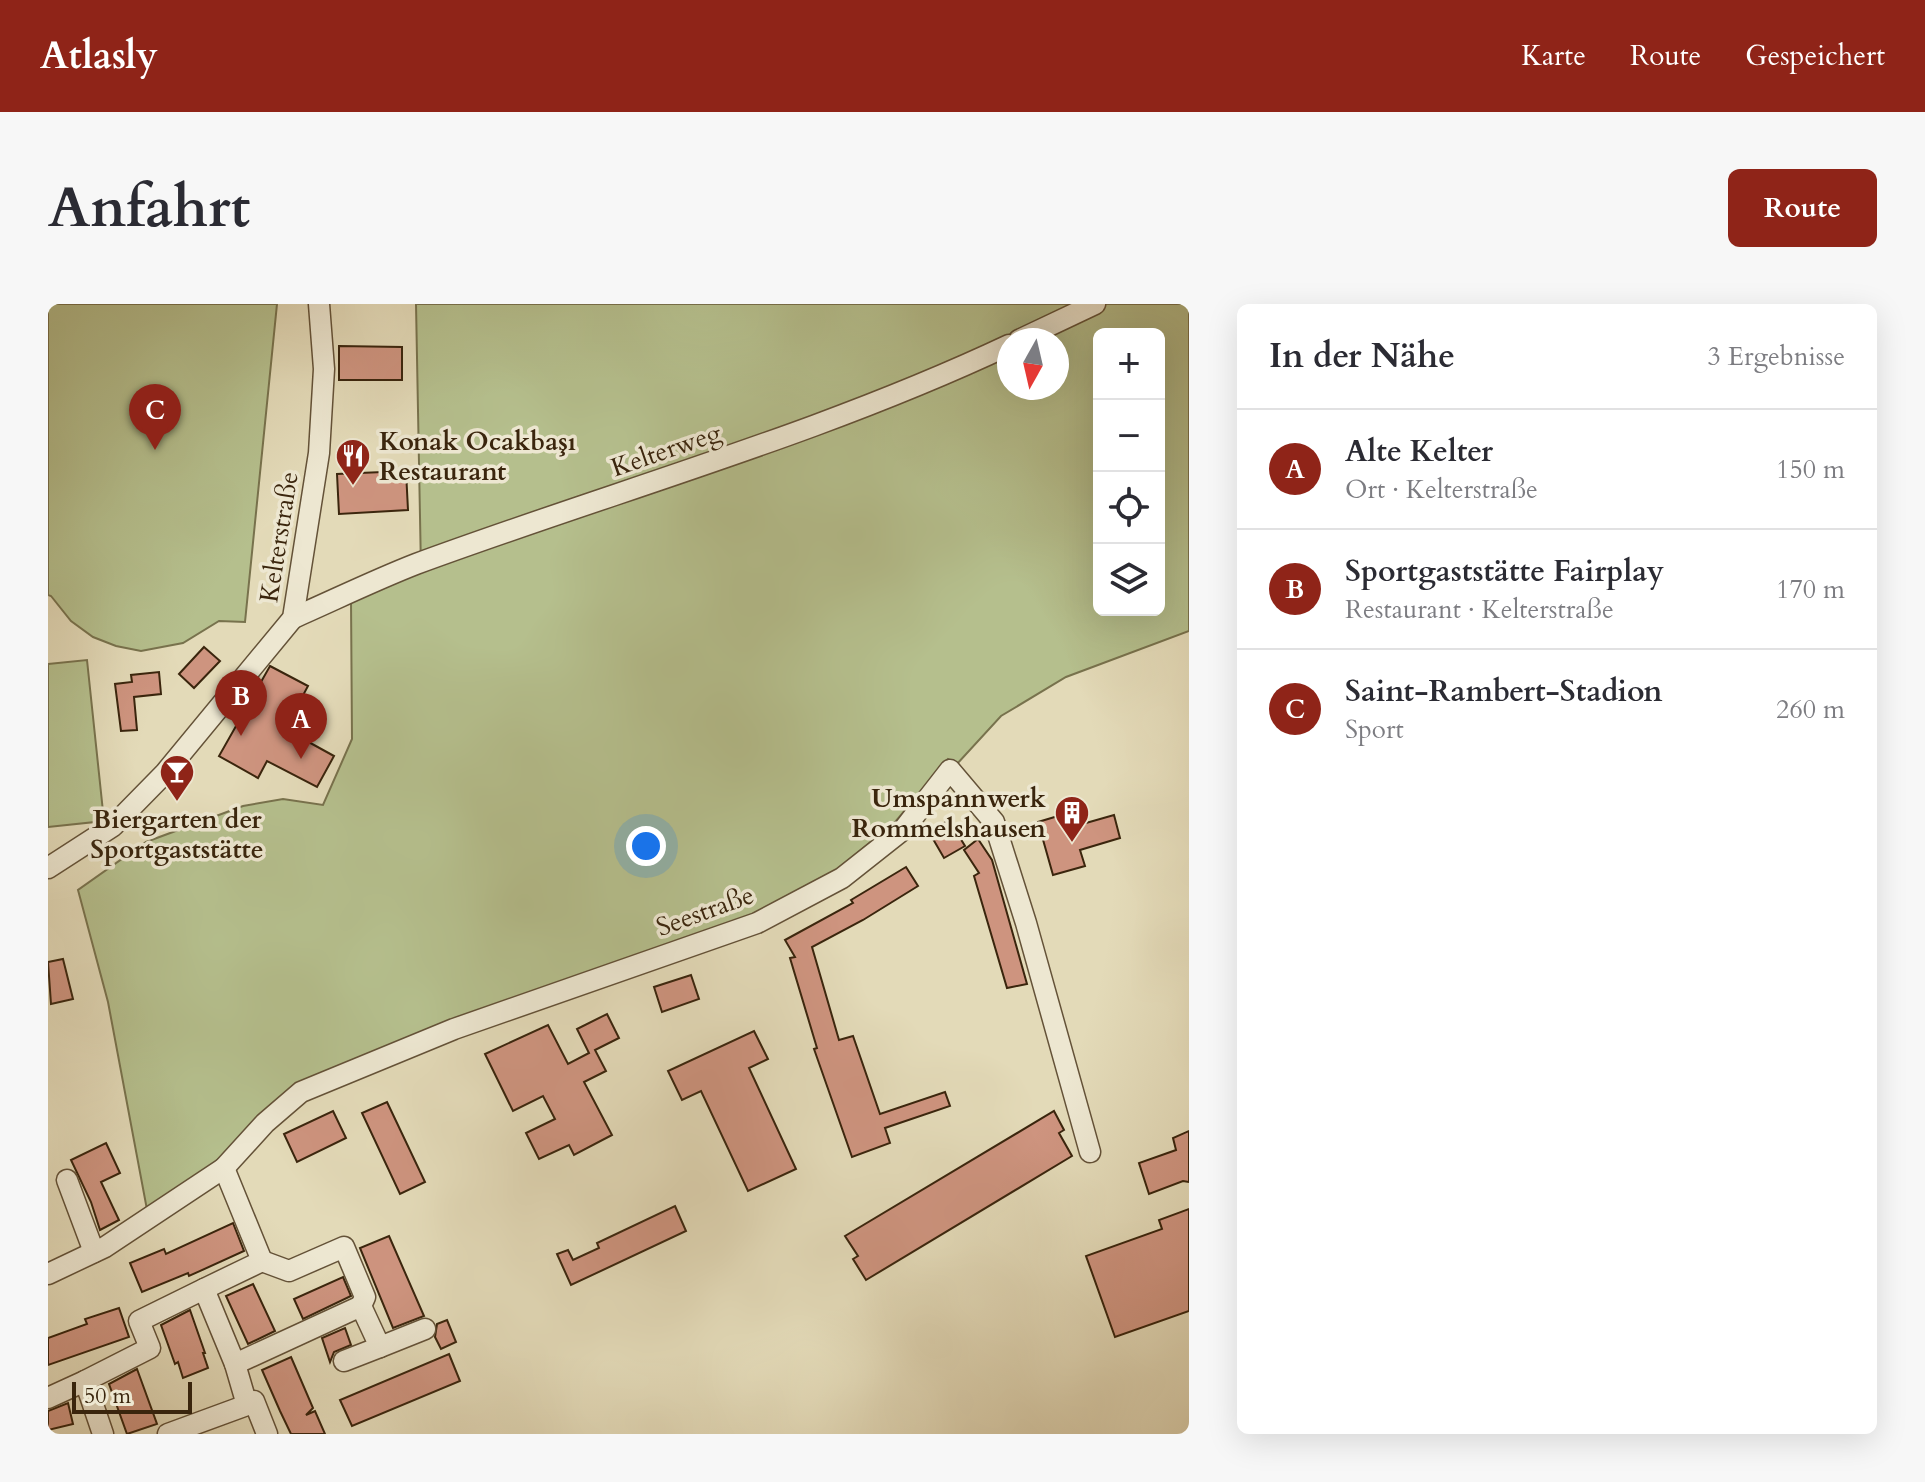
<!DOCTYPE html>
<html lang="de">
<meta charset="utf-8">
<style>
body{margin:0;font-family:Cardo,serif;background:#f7f7f7;color:#2b2b33}
.controls{position:absolute;right:24px;top:24px;display:grid;overflow:hidden;border-radius:12px;box-shadow:0 8px 32px #0002}
.controls button{width:72px;height:72px;display:grid;place-items:center;padding:0;border:0;border-bottom:2px solid #e1e1e2;background:#fff;color:#2b2b33;font:40px sans-serif}
.compass{position:absolute;left:949px;top:24px;width:72px;height:72px;border-radius:50%;background:#fff;box-shadow:0 8px 32px #0002;rotate:188deg}
.scale{position:absolute;left:24px;bottom:20px;width:120px;box-sizing:border-box;padding-left:8px;border:4px solid #3a250d;border-top:0;font-size:22px;line-height:28px;white-space:nowrap;color:#3a250d;-webkit-text-stroke:6px #ede7d1;paint-order:stroke}
.you{position:absolute;left:598px;top:542px;width:28px;height:28px;margin:-20px;border:6px solid #fff;border-radius:50%;background:#1a73e8;box-shadow:0 0 0 12px #1a73e833}
.badge{display:grid;place-items:center;width:52px;height:52px;border-radius:50%;background:#8f2418;color:#fff;font-size:26px;font-weight:700}
.pin{position:absolute;translate:-50% -66px;filter:drop-shadow(0 2px 4px #0008)}
.pin::after{content:'';position:absolute;top:42px;width:28px;height:24px;background:inherit;clip-path:polygon(0 0,100% 0,50% 100%)}
.list{margin:0;padding:0;list-style:none}
h2{display:flex;justify-content:space-between;align-items:center;height:104px;margin:0;padding:0 32px;font-size:34px}
h2 small{font-size:26px;font-weight:400;color:#7c7c81}
.list li{display:grid;grid-template-columns:52px 1fr auto;gap:24px;align-items:center;box-sizing:border-box;height:120px;padding:0 32px;border-top:2px solid #e1e1e2}
.list b{display:block;font-size:30px;white-space:nowrap}
.list p{margin:0;font-size:26px;white-space:nowrap;color:#7c7c81}
.list em{font-size:26px;font-style:normal;color:#7c7c81}
.icon{flex:none;width:44px;height:44px;fill:none;stroke:currentColor;stroke-width:2;stroke-linecap:round;stroke-linejoin:round}
.map{position:relative;flex:none;width:1141px;height:1130px;overflow:hidden;border-radius:12px}
header{display:flex;align-items:center;gap:48px;box-sizing:border-box;height:112px;padding:0 40px;background:#8f2418;color:#fff}
header strong{font-size:38px}
nav{display:flex;gap:44px;margin-inline-start:auto;font-size:28px}
.intro{display:flex;align-items:center;justify-content:space-between;box-sizing:border-box;height:192px;padding:0 48px}
h1{margin:0;font-size:56px}
.button{padding:20px 36px;border-radius:12px;background:#8f2418;color:#fff;font-size:28px;font-weight:700}
main{display:flex;gap:48px;padding:0 48px}
aside{flex:1;background:#fff;border-radius:12px;box-shadow:0 8px 32px #0002}
.map>svg:first-child{display:block}
</style>
<header>
<strong>Atlasly</strong>
<nav><a>Karte</a><a>Route</a><a>Gespeichert</a></nav>
</header>
<div class="intro"><h1>Anfahrt</h1><a class="button">Route</a></div>
<main>
<div class="map">
<svg width="1141" height="1130" viewBox="0 0 1141 1130">
<rect width="100%" height="100%" fill="#e3dab8"/>
<filter id="stains"><feTurbulence type="fractalNoise" baseFrequency=".0025" numOctaves="4"/><feColorMatrix values="0 0 0 0 .2 0 0 0 0 .09 0 0 0 0 .02 0 0 0 .5 -.17"/></filter>
<radialGradient id="worn" r=".72"><stop offset=".6" stop-color="#630" stop-opacity="0"/><stop offset="1" stop-color="#630" stop-opacity=".3"/></radialGradient>
<g fill="#b5bf8d" stroke="#78724d" stroke-width="2" fill-rule="evenodd">
<polygon points="0,0 229,0 197,318 171,317 135,339 93,347 68,342 45,333 23,317 3,292 0,291"/>
<path d="M368 0H1141V327L1018 373 953 412 909 460 900 455 848 517 785 569 702 614 250 783 172 857 100 911 60 698 30 586 98 538 195 502 235 495 275 501 304 435 303 296 373 266ZM1051 30H1111V306H1051ZM961 36H1009V84H961Z"/>
<polygon points="39,356 56,517 0,523 0,360"/>
</g>
<g fill="#ce947f" stroke="#3a250d" stroke-width="2">
<polygon points="291,42 354,43 354,76 291,76"/>
<polygon points="358,167 360,206 291,210 289,170"/>
<polygon points="156,343 172,357 146,384 131,370"/>
<polygon points="222,362 260,382 237,425 286,452 269,483 219,457 210,474 171,452"/>
<polygon points="111,368 113,390 86,393 89,426 73,427 67,380 84,378 83,371"/>
<polygon points="1020,509 1024,523 1066,511 1072,534 1032,546 1037,562 1005,571 990,518"/>
<polygon points="901,516 917,542 896,554 881,528"/>
<polygon points="930,535 944,556 979,680 959,684 926,572 931,569 916,546"/>
<polygon points="858,563 870,582 815,616 764,643 791,736 805,732 832,810 897,788 902,802 837,824 842,839 804,853 766,745 769,744 742,654 747,653 737,636 805,599 803,596"/>
<polygon points="15,655 25,695 3,700 0,658"/>
<polygon points="643,671 651,695 614,708 606,683"/>
<polygon points="559,710 571,734 547,746 558,767 536,778 564,831 526,851 521,841 491,855 478,829 507,815 495,792 465,807 437,750 500,721 520,760 541,749 529,725"/>
<polygon points="706,727 720,755 701,764 748,865 700,887 653,787 634,796 620,767"/>
<polygon points="339,798 377,878 352,890 314,809"/>
<polygon points="285,807 298,834 249,858 236,830"/>
<polygon points="1006,807 1016,826 1011,829 1024,852 818,976 805,955 810,952 797,932"/>
<polygon points="1141,827 1141,878 1135,877 1101,890 1091,859 1128,846 1125,834"/>
<polygon points="58,839 72,869 53,878 71,916 52,926 43,898 23,856"/>
<polygon points="627,902 638,927 523,981 509,950 520,946 525,956 551,944 549,939"/>
<polygon points="1141,905 1141,1007 1067,1033 1038,952 1114,925 1111,916"/>
<polygon points="185,919 196,947 141,972 140,969 94,988 82,959 116,945 118,950"/>
<polygon points="341,932 376,1012 345,1024 312,944"/>
<polygon points="295,973 303,992 255,1015 246,995"/>
<polygon points="205,980 227,1027 200,1040 178,992"/>
<polygon points="71,1004 81,1033 0,1061 0,1034 39,1020 37,1015"/>
<polygon points="142,1006 157,1049 155,1049 160,1064 135,1074 130,1058 127,1060 113,1021"/>
<polygon points="399,1016 408,1038 393,1045 387,1033 389,1020"/>
<polygon points="297,1024 303,1041 286,1048 282,1058 274,1034"/>
<polygon points="401,1050 412,1077 304,1122 292,1096"/>
<polygon points="243,1053 265,1104 258,1111 267,1107 277,1130 243,1130 232,1107 214,1066"/>
<polygon points="89,1065 109,1120 79,1130 61,1080"/>
<polygon points="20,1099 25,1120 0,1126 0,1107"/>
</g>
<g fill="none" stroke-linecap="round" stroke-linejoin="round">
<defs>
<g id="minor">
<polyline points="971,36 1047,0"/>
<path d="M245 314C286 296 327 276 368 260 566 187 770 131 961 41"/>
<polyline points="0,564 65,522 117,469 245,314 271,149 276,65 271,0"/>
<polyline points="19,876 46,948"/>
<polyline points="214,957 241,967 296,943 317,993 313,1002 332,1043 377,1025"/>
<polyline points="0,970 57,943 176,864 217,819 253,788 406,725 709,619 794,574 856,525 902,466 946,518 978,619 1042,848"/>
<polyline points="296,1057 332,1043"/>
<polyline points="187,1060 313,1002"/>
<polyline points="37,1077 102,1044 91,1017 156,985"/>
<polyline points="0,1094 37,1077 55,1130"/>
<polyline points="199,1101 206,1097 219,1130"/>
<polyline points="120,1130 199,1101 187,1060 156,985 214,957 176,864"/>
</g>
</defs>
<use href="#minor" stroke="#645238" stroke-width="23"/>
<use href="#minor" stroke="#ede7d1" stroke-width="20"/>
</g>
<defs>
<symbol id="restaurant-pin" viewBox="-11 -11 22 30"><path d="M0 17L-7.5 6A9.5 9.5 0 1 1 7.5 6Z" fill="#8f2418" stroke="#ede7d1"/><path d="M-5-6h1v4h1v-4h1v4h1v-4h1v5L-1.5 .5V6h-2V.5L-5-1ZM5-6V6H3V1.5H1.5Q1.5-4 5-6Z" fill="#fff"/></symbol>
<symbol id="bar-pin" viewBox="-11 -11 22 30"><path d="M0 17L-7.5 6A9.5 9.5 0 1 1 7.5 6Z" fill="#8f2418" stroke="#ede7d1"/><path d="M-6-5H6L.8 .8V4.5H3.5V6h-7V4.5H-.8V.8Z" fill="#fff"/></symbol>
<symbol id="building-pin" viewBox="-11 -11 22 30"><path d="M0 17L-7.5 6A9.5 9.5 0 1 1 7.5 6Z" fill="#8f2418" stroke="#ede7d1"/><path d="M-4-6H4V6H1V3H-1V6H-4ZM-2.5-4.3h1.7v1.8h-1.7ZM.8-4.3h1.7v1.8H.8ZM-2.5-1h1.7V.8h-1.7ZM.8-1h1.7V.8H.8Z" fill="#fff"/></symbol>
</defs>
<g fill-rule="evenodd">
<use href="#restaurant-pin" x="285" y="132" width="40" height="54"/>
<use href="#bar-pin" x="109" y="448" width="40" height="54"/>
<use href="#building-pin" x="1004" y="489" width="40" height="54"/>
</g>
<g text-anchor="middle" dominant-baseline="central" stroke-width="7" stroke-linejoin="round" paint-order="stroke">
<g font-size="26" font-weight="bold" fill="#3a250d" stroke="#ede7d1" text-anchor="start">
<text x="331" y="137">Konak Ocakbaşı<tspan x="331" dy="30">Restaurant</tspan></text>
<text x="998" y="494" text-anchor="end">Umspannwerk<tspan x="998" dy="30">Rommelshausen</tspan></text>
<text x="129" y="515" text-anchor="middle">Biergarten der<tspan x="129" dy="30">Sportgaststätte</tspan></text>
</g>
<g font-size="26" fill="#3a250d" stroke="#ede7d1">
<text transform="translate(618 146) rotate(-19)">Kelterweg</text>
<text transform="translate(231 233) rotate(-81)">Kelterstraße</text>
<text transform="translate(657 607) rotate(-20)">Seestraße</text>
</g>
</g>
<rect width="100%" height="100%" filter="url(#stains)"/>
<rect width="100%" height="100%" fill="url(#worn)"/>
</svg>
<div class="controls">
<button>+</button>
<button>−</button>
<button><svg class="icon" aria-label="locate" viewBox="0 0 24 24"><circle cx="12" cy="12" r="6"/><path d="M12 2v4M12 18v4M2 12h4M18 12h4"/></svg></button>
<button><svg class="icon" aria-label="layers" viewBox="0 0 24 24"><path d="M12 4l9 5-9 5-9-5zM3 14l9 5 9-5"/></svg></button>
</div>
<svg class="compass" viewBox="-18 -18 36 36"><path d="M0-13l5 13h-10z" fill="#e53935"/><path d="M0 13l5-13h-10z" fill="#7c7c81"/></svg>
<div class="scale">50 m</div>
<div class="you"></div>
<div class="pin badge" style="left:253px;top:455px">A</div>
<div class="pin badge" style="left:193px;top:432px">B</div>
<div class="pin badge" style="left:107px;top:146px">C</div>
</div>
<aside>
<h2>In der Nähe<small>3 Ergebnisse</small></h2>
<ul class="list">
<li><span class="badge">A</span><div><b>Alte Kelter</b><p>Ort · Kelterstraße</p></div><em>150 m</em></li>
<li><span class="badge">B</span><div><b>Sportgaststätte Fairplay</b><p>Restaurant · Kelterstraße</p></div><em>170 m</em></li>
<li><span class="badge">C</span><div><b>Saint-Rambert-Stadion</b><p>Sport</p></div><em>260 m</em></li>
</ul>
</aside>
</main>
